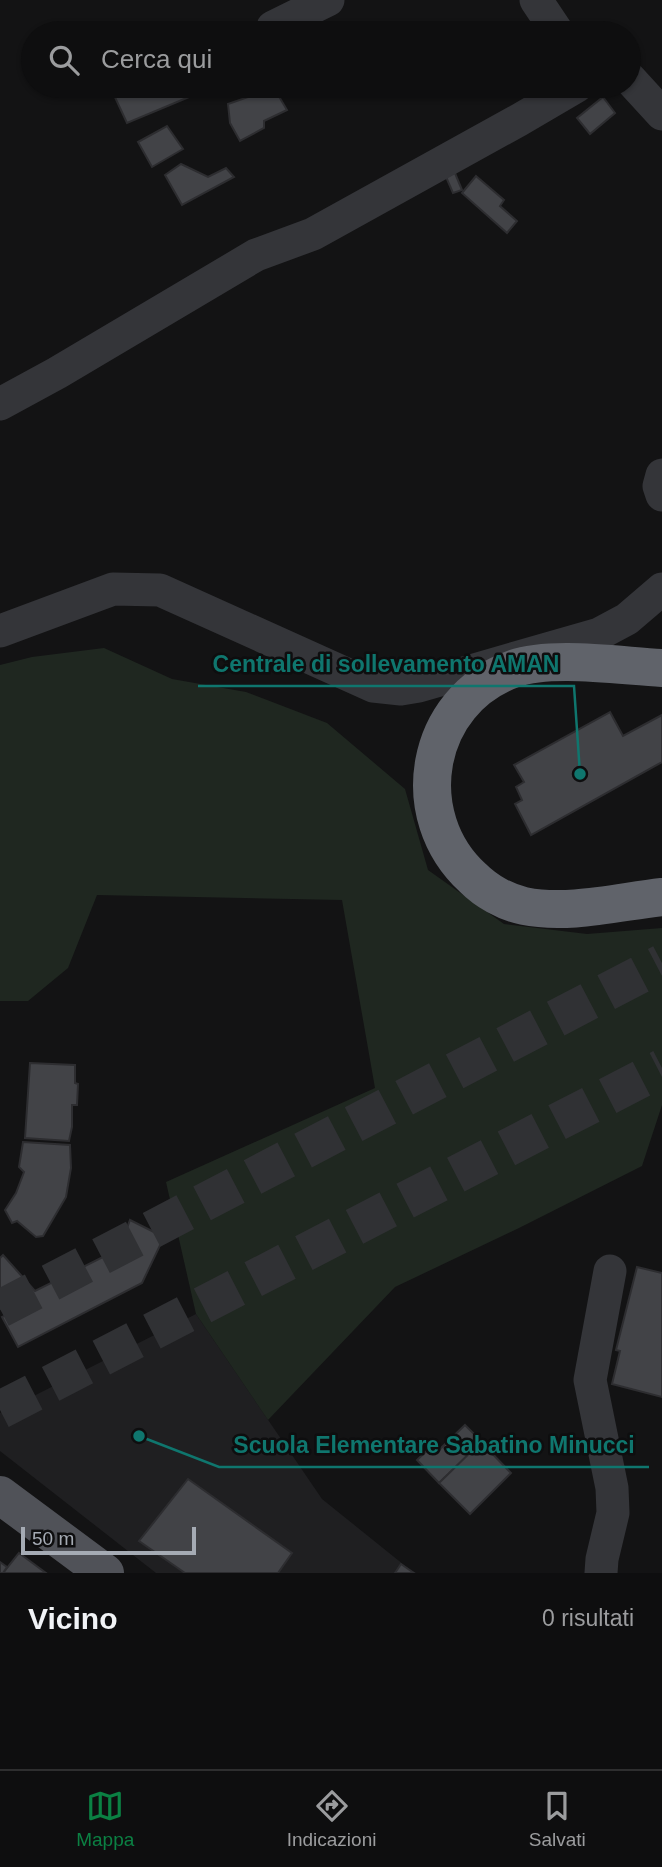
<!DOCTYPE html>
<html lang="it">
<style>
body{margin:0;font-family:Arial,sans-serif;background:#171718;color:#f1f3f6}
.scale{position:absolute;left:21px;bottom:18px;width:175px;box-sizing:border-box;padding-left:7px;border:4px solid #a5abb4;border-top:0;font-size:19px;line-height:24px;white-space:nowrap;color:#a5abb4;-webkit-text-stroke:5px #0e0e0f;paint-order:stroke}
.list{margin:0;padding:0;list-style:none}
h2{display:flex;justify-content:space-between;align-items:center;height:91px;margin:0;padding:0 28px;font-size:30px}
h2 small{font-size:23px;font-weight:400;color:#9b9c9e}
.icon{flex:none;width:38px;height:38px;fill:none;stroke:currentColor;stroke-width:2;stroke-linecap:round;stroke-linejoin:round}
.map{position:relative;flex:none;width:662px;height:1573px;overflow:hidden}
.search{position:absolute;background:#0e0e0f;box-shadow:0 2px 5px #0004;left:21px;right:21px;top:21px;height:77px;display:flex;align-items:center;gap:18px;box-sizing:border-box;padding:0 24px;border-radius:38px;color:#9b9c9e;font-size:26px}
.sheet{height:196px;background:#0e0e0f}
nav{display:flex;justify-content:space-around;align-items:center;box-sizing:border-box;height:98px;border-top:2px solid #2e2e2f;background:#0e0e0f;font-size:19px;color:#9b9c9e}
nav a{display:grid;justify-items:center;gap:4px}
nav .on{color:#0b8043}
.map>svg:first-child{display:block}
</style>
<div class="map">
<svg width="662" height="1573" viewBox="0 0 662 1573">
<rect width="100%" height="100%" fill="#131314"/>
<polygon fill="#1f1f21" points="196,1314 322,1499 414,1573 156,1573 0,1451 0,1413"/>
<polygon fill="#1f2720" points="104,648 172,679 246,692 327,723 405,789 428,870 504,924 587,934 662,928 662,1105 642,1166 519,1228 395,1287 268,1420 196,1314 166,1182 375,1088 342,900 97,895 68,968 28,1001 0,1001 0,665 32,657"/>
<g fill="#424347" stroke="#2d2d30" stroke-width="2">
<polygon points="129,86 196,86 201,92 127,123 113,93"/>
<polygon points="274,88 287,110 264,121 264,128 240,141 230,123 228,104"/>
<polygon points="603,97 615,113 590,134 577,118"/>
<polygon points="167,126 183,149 152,167 138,142"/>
<polygon points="181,164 208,177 226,168 234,177 182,205 165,175"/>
<polygon points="452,166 462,190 453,193 443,170"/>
<polygon points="476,176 504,200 500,206 517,221 507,233 462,193"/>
<polygon points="610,712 623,736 662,715 662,762 531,835 515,804 522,800 516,787 524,782 514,765"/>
<polygon points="30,1063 75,1065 75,1083 78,1084 77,1105 72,1105 72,1127 69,1141 25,1138"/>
<polygon points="23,1142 70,1145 71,1168 66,1197 43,1236 36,1237 17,1221 12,1223 5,1210 16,1193 24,1172 19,1167"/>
<polygon points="130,1220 164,1237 142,1283 18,1347 2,1317 7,1315 0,1308 0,1258 3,1255 35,1291 119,1249"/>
<polygon points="637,1267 662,1273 662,1397 612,1384 620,1351 616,1350"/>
<polygon points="465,1425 482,1442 439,1483 417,1460 435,1443 440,1449"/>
<polygon points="481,1442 511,1473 470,1514 439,1483"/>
<polygon points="188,1479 292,1553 278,1573 185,1573 139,1541"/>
<polygon points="19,1553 46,1573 3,1573"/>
<polygon points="0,1562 7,1567 3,1573 0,1573"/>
<polygon points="401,1564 414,1573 395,1573"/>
</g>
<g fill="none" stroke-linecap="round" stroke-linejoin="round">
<g stroke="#303134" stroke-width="38" stroke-dasharray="38 19" stroke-linecap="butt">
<polyline points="0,1309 662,963"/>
<polyline points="0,1410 662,1068"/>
</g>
<g stroke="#343539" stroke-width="33">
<polyline points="536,0 558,33"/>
<polyline points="273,27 328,0"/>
<polyline points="629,78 662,114"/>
<polyline points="0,404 57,373 256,255 313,234 519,120 577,86"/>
<polyline points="662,475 659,486 662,495"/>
<polyline points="0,631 113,589 160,590 373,686 401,689 419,686 599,634 627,619 662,589"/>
<polyline points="601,1573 602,1559 613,1513 612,1488 590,1380 610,1271"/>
</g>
<polyline stroke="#505258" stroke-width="38" points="0,1495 105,1573"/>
<path stroke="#60636a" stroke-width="38" d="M662 668C621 666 551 655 513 669 424 701 405 816 473 878 486 891 505 902 524 906 568 915 618 902 662 897"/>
</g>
<path fill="none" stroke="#0f766e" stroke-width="2.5" d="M580 774L574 686H198M139 1436L219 1467H649"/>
<g fill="#0f766e" stroke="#0e0e0f" stroke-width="2.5">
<circle cx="580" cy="774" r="7"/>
<circle cx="139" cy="1436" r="7"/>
</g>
<g font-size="23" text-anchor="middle" font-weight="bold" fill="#0f766e" stroke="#0e0e0f" stroke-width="5" stroke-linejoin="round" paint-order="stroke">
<text x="386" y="672">Centrale di sollevamento AMAN</text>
<text x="434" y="1453">Scuola Elementare Sabatino Minucci</text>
</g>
</svg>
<div class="scale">50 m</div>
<div class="search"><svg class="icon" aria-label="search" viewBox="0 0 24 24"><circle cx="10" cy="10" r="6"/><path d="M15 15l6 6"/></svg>Cerca qui</div>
</div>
<section class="sheet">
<h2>Vicino<small>0 risultati</small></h2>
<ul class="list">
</ul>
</section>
<nav>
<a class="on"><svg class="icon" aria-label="map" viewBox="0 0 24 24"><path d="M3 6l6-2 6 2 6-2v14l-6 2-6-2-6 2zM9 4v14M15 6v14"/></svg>Mappa</a>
<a><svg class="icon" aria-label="directions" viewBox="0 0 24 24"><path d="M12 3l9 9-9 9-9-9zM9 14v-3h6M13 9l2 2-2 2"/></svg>Indicazioni</a>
<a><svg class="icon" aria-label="saved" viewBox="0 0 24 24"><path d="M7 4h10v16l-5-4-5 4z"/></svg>Salvati</a>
</nav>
